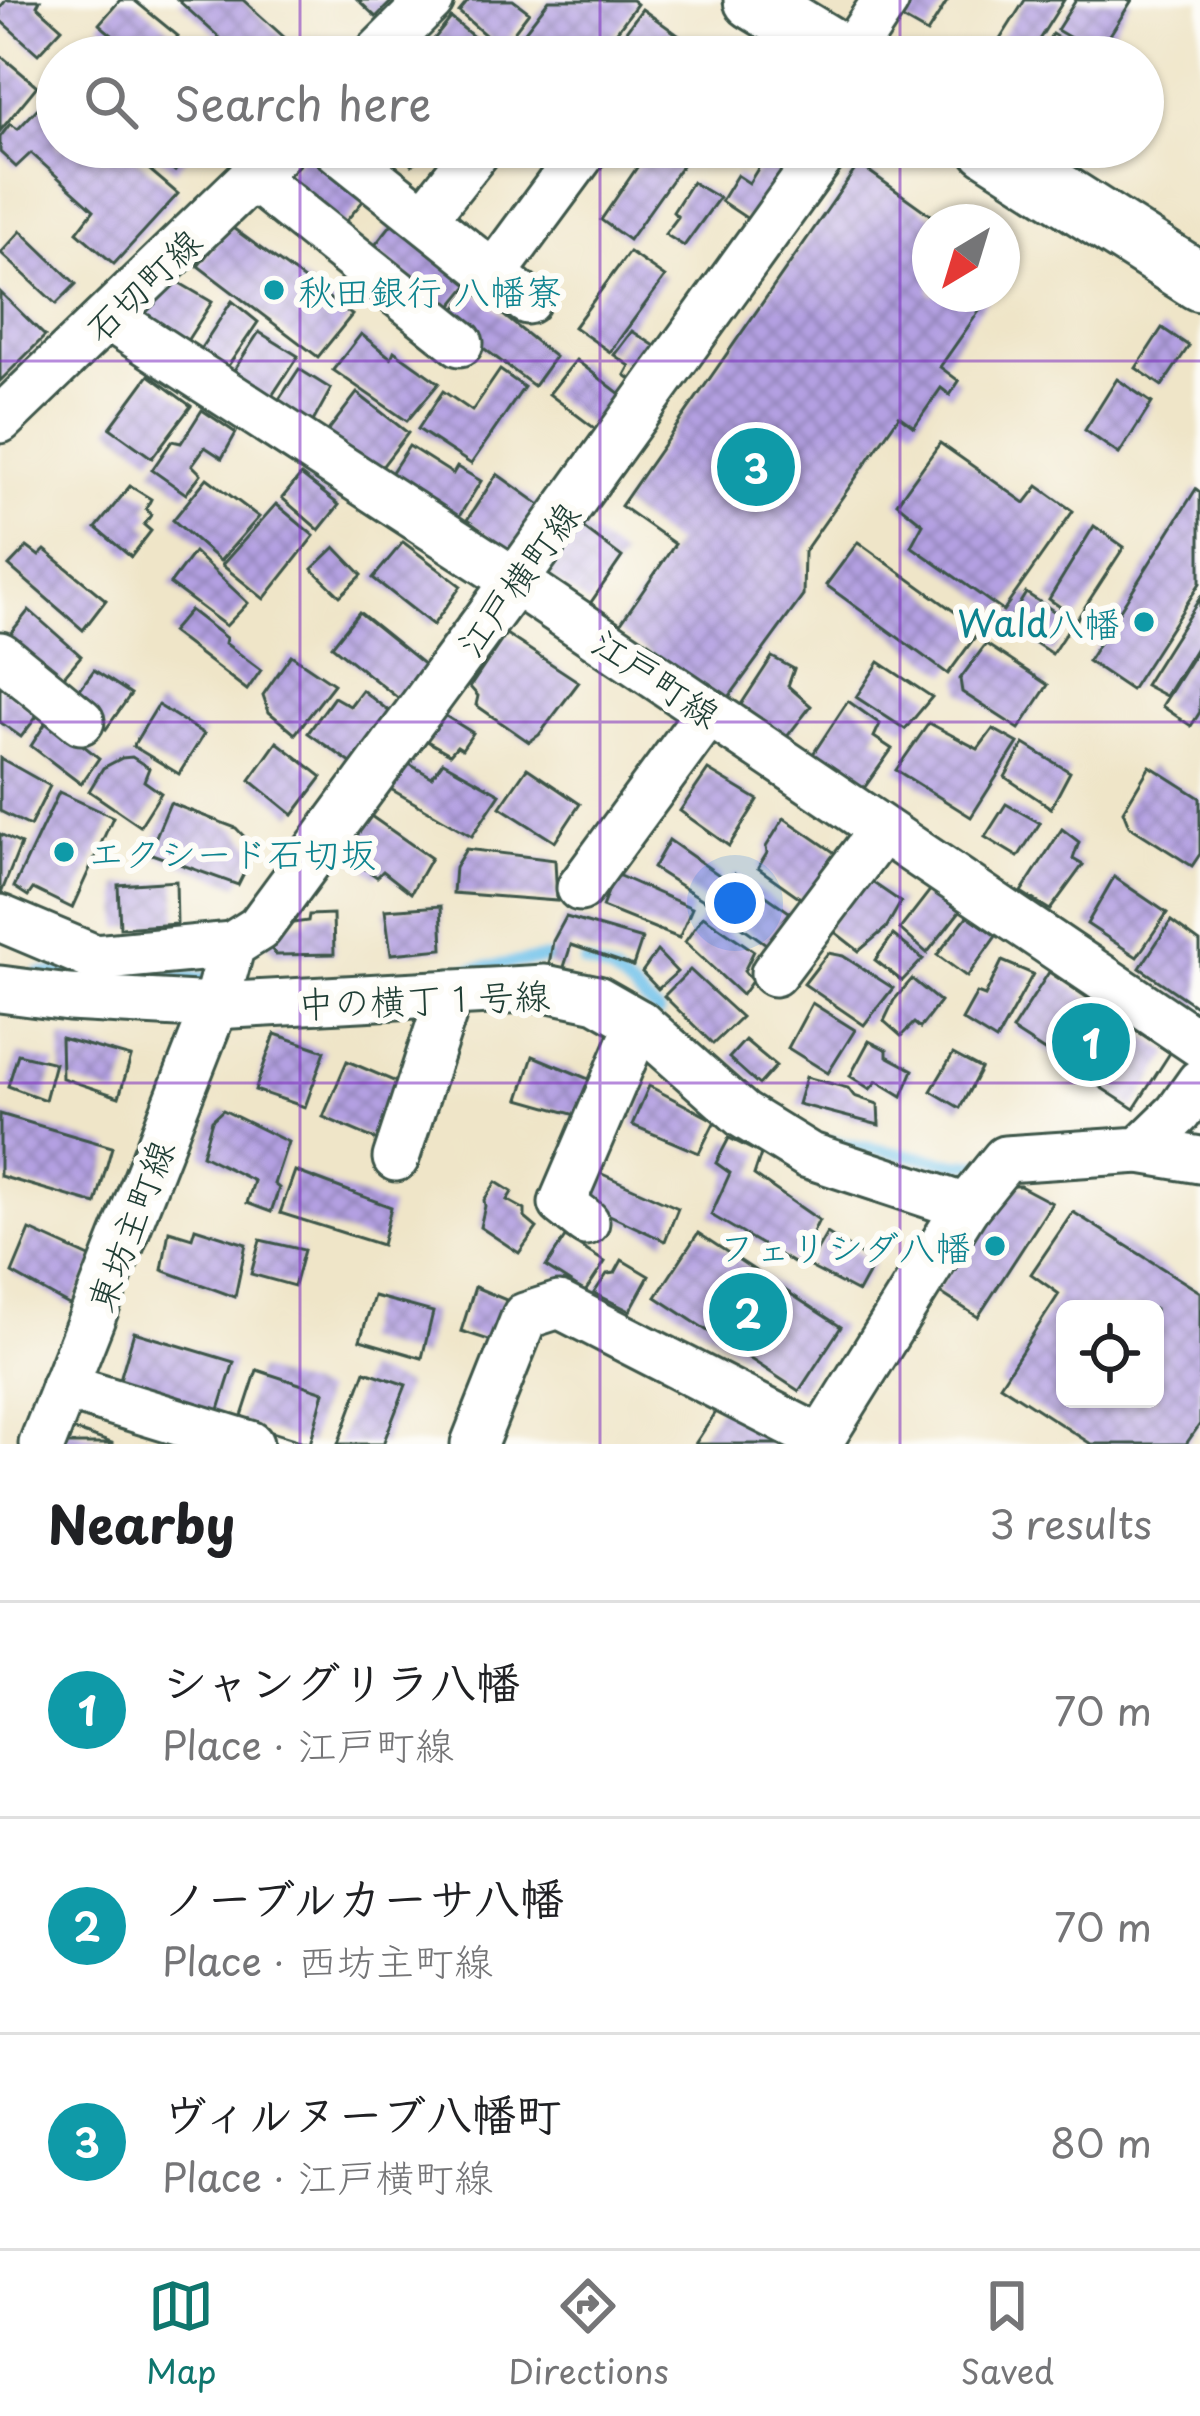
<!DOCTYPE html>
<meta charset="utf-8">
<style>
body{margin:0;font-family:"Playpen Sans","Klee One",sans-serif;background:#f6f6f6;color:#202124}
.controls{position:absolute;right:36px;bottom:36px;display:grid;overflow:hidden;border-radius:18px;box-shadow:0 3px 9px #0004}
.controls button{width:108px;height:108px;display:grid;place-items:center;padding:0;border:0;border-bottom:3px solid #e0e0e0;background:#fff;color:#202124;font:60px sans-serif}
.compass{position:absolute;left:912px;top:204px;width:108px;height:108px;border-radius:50%;background:#fff;box-shadow:0 3px 9px #0004;rotate:218deg}
.you{position:absolute;left:735px;top:903px;width:42px;height:42px;margin:-30px;border:9px solid #fff;border-radius:50%;background:#1a73e8;box-shadow:0 0 0 18px #1a73e833}
.badge{display:grid;place-items:center;width:78px;height:78px;border-radius:50%;background:#0f766e;color:#fff;font-size:39px;font-weight:700}
.pin{position:absolute;translate:-50% -50%;border:6px solid #fff;box-shadow:0 3px 12px #0006}
.list{margin:0;padding:0;list-style:none}
h2{display:flex;justify-content:space-between;align-items:center;height:156px;margin:0;padding:0 48px;font-size:51px}
h2 small{font-size:39px;font-weight:400;color:#757577}
.list li{display:grid;grid-template-columns:78px 1fr auto;gap:36px;align-items:center;box-sizing:border-box;height:216px;padding:0 48px;border-top:3px solid #e0e0e0}
.list b{display:block;font-size:45px;white-space:nowrap}
.list p{margin:0;font-size:39px;white-space:nowrap;color:#757577}
.list em{font-size:39px;font-style:normal;color:#757577}
.icon{flex:none;width:66px;height:66px;fill:none;stroke:currentColor;stroke-width:2;stroke-linecap:round;stroke-linejoin:round}
.map{position:relative;flex:none;width:1200px;height:1444px;overflow:hidden}
.search{position:absolute;background:#fff;box-shadow:0 3px 9px #0004;left:36px;right:36px;top:36px;height:132px;display:flex;align-items:center;gap:30px;box-sizing:border-box;padding:0 42px;border-radius:66px;color:#757577;font-size:45px}
.sheet{height:804px;background:#fff}
nav{display:flex;justify-content:space-around;align-items:center;box-sizing:border-box;height:168px;border-top:3px solid #e0e0e0;background:#fff;font-size:33px;color:#757577}
nav a{display:grid;justify-items:center;gap:6px}
nav .on{color:#0f766e}
.map>svg:first-child{display:block}
</style>
<div class="map">
<svg width="1200" height="1444" viewBox="0 0 1200 1444">
<defs>
<pattern id="building-cross-hatch" width="8" height="8" patternUnits="userSpaceOnUse" patternTransform="scale(3)"><rect width="8" height="8" fill="#b4a0e2"/><path d="M0 0l8 8M0 8l8-8" fill="none" stroke="#9284b8"/></pattern>
</defs>
<rect width="100%" height="100%" fill="#fdfcf7"/>
<filter id="ink" filterUnits="userSpaceOnUse"><feTurbulence type="fractalNoise" baseFrequency=".00833" numOctaves="2"/><feDisplacementMap in="SourceGraphic" scale="24" xChannelSelector="R" yChannelSelector="G"/><feConvolveMatrix kernelMatrix="1 2 1 2 8 2 1 2 1" color-interpolation-filters="sRGB"/></filter>
<filter id="wash" filterUnits="userSpaceOnUse"><feTurbulence type="fractalNoise" baseFrequency=".004" numOctaves="4" result="noise"/><feDisplacementMap in="SourceGraphic" scale="48" xChannelSelector="R" yChannelSelector="G"/><feGaussianBlur stdDeviation="2.7" result="paint"/><feColorMatrix in="noise" values="0 0 0 0 0 0 0 0 0 0 0 0 0 0 0 0 0 1.4 0 .05"/><feComposite in="paint" operator="in"/></filter>
<g filter="url(#wash)">
<rect width="100%" height="100%" fill="#efe5c8"/>
<g fill="none" stroke-linecap="round" stroke-linejoin="round">
<g stroke="#6ec1ea" stroke-width="12">
<polyline points="585,963 614,974 659,1013"/>
<polyline points="452,972 545,958"/>
<polyline points="39,973 91,974"/>
<polyline points="135,975 211,978"/>
<polyline points="831,1141 958,1164 983,1164"/>
</g>
</g>
<g id="blocks">
<g fill="url(#building-cross-hatch)" fill-rule="evenodd">
<polygon points="6,0 40,0 37,6 62,28 38,54 0,20 0,8"/>
<polygon points="120,0 134,0 178,36 162,57 138,57 99,24"/>
<polygon points="178,0 243,0 306,57 241,57"/>
<polygon points="358,0 393,0 376,17"/>
<polygon points="469,0 513,0 529,12 501,49 459,12"/>
<polygon points="549,0 632,0 637,4 598,57 524,57 512,48"/>
<polygon points="900,0 948,0 927,33 892,13"/>
<polygon points="1025,0 1064,0 1028,57 1023,57 999,41"/>
<polygon points="1076,0 1132,0 1098,54 1057,30"/>
<polygon points="642,9 703,53 703,57 607,57"/>
<polygon points="451,18 494,54 491,57 436,57 441,52 431,43"/>
<polygon points="1052,34 1084,54 1082,57 1039,57"/>
<polygon points="0,55 37,86 0,131"/>
<polygon points="57,88 57,147 90,147 105,160 117,147 123,147 178,194 114,264 77,232 94,210 31,153 16,167 0,152 0,137 10,124 18,129"/>
<polygon points="147,147 195,147 175,171"/>
<polygon points="309,147 314,147 369,194 342,226 284,177"/>
<polygon points="395,147 431,147 412,165"/>
<polygon points="651,147 695,147 629,240 601,220"/>
<polygon points="760,147 808,147 754,223 721,201 737,175 749,183 767,154"/>
<polygon points="859,164 940,222 930,222 930,294 991,294 940,367 959,381 950,395 941,388 914,427 899,416 804,552 803,596 724,704 616,630 675,544 621,506"/>
<polygon points="692,182 719,198 684,246 665,234 678,217 673,212"/>
<polygon points="394,221 471,282 449,309 372,249"/>
<polygon points="230,226 352,315 318,357 198,266"/>
<polygon points="21,231 76,284 56,304 1,253"/>
<polygon points="629,252 665,277 610,352 574,327"/>
<polygon points="171,278 212,302 183,347 144,313"/>
<polygon points="471,289 555,357 534,386 446,320"/>
<polygon points="0,292 45,336 0,381"/>
<polygon points="232,301 258,322 226,369 199,351"/>
<polygon points="1162,328 1189,346 1162,386 1136,368"/>
<polygon points="632,331 664,352 640,386 625,375 630,366 614,355"/>
<polygon points="259,332 298,356 264,408 227,381"/>
<polygon points="361,334 391,358 394,351 439,383 407,421 333,370"/>
<polygon points="576,360 628,400 602,434 549,394"/>
<polygon points="299,369 331,389 310,427 274,407"/>
<polygon points="500,370 524,387 471,464 418,429 443,391 472,411"/>
<polygon points="149,375 191,406 152,458 110,428"/>
<polygon points="1117,379 1152,403 1119,454 1085,430"/>
<polygon points="357,393 408,433 375,476 324,436"/>
<polygon points="202,410 236,433 222,458 205,447 192,465 201,474 186,494 152,470 172,441 181,443"/>
<polygon points="940,443 1025,503 1038,486 1073,511 1003,611 911,546 923,524 897,503"/>
<polygon points="409,446 453,474 457,467 481,481 455,523 386,481"/>
<polygon points="497,474 546,509 511,552 467,520"/>
<polygon points="301,475 339,505 319,530 282,498"/>
<polygon points="207,478 259,517 220,561 173,520"/>
<polygon points="130,486 151,499 146,509 151,515 144,525 151,531 131,557 96,528"/>
<polygon points="1196,489 1200,492 1200,583 1131,690 1088,661"/>
<polygon points="276,504 314,536 264,599 222,565"/>
<polygon points="573,520 622,557 589,605 543,571"/>
<polygon points="1094,526 1124,547 1077,619 1049,599"/>
<polygon points="403,542 461,586 433,625 373,578"/>
<polygon points="858,542 980,630 948,674 826,585"/>
<polygon points="27,547 39,556 45,550 106,600 83,630 9,566"/>
<polygon points="335,547 362,575 340,596 312,569"/>
<polygon points="194,552 248,603 226,626 170,584"/>
<polygon points="1026,593 1072,623 1052,654 1007,624"/>
<polygon points="1200,598 1200,641 1166,696 1145,685"/>
<polygon points="29,610 81,656 55,687 2,644"/>
<polygon points="190,610 226,638 225,643 261,670 247,690 171,632"/>
<polygon points="359,612 431,670 404,703 332,646"/>
<polygon points="506,634 579,682 539,735 529,742 476,705 478,696 470,687"/>
<polygon points="986,644 1048,685 1019,729 962,692 960,679"/>
<polygon points="1200,646 1200,712 1191,726 1162,706"/>
<polygon points="291,655 334,684 295,734 269,712 263,695"/>
<polygon points="772,657 794,669 788,686 811,706 786,738 740,706"/>
<polygon points="879,662 932,697 905,729 856,697"/>
<polygon points="94,670 131,694 106,729 71,701"/>
<polygon points="0,684 38,715 21,737 0,722"/>
<polygon points="362,690 395,716 351,763 308,733 334,697 350,706"/>
<polygon points="848,701 880,724 874,737 892,749 862,791 811,757"/>
<polygon points="158,705 204,734 179,774 133,746"/>
<polygon points="436,710 473,733 462,749 457,746 450,754 420,737"/>
<polygon points="49,718 99,758 81,784 31,746"/>
<polygon points="929,723 978,749 993,729 1018,743 971,817 896,770"/>
<polygon points="277,742 322,777 293,815 250,780"/>
<polygon points="1024,744 1070,772 1051,808 1005,777"/>
<polygon points="132,757 149,768 144,781 161,793 140,826 89,791 103,768 122,758"/>
<polygon points="0,758 50,786 30,826 0,811"/>
<polygon points="402,760 432,777 443,762 500,794 472,836 387,787"/>
<polygon points="1150,766 1200,798 1200,854 1192,866 1129,826 1123,811"/>
<polygon points="527,768 580,804 555,842 500,807"/>
<polygon points="708,770 758,800 729,846 680,811"/>
<polygon points="59,792 113,817 72,908 33,889 28,896 14,887"/>
<polygon points="170,803 236,828 256,849 238,885 149,853"/>
<polygon points="1006,804 1040,823 1018,857 985,837"/>
<polygon points="368,814 431,858 411,893 383,871 377,877 343,853"/>
<polygon points="784,818 841,857 806,902 758,868 767,853 766,847"/>
<polygon points="1062,829 1079,842 1073,859 1083,865 1050,910 1021,892"/>
<polygon points="0,834 21,844 0,896"/>
<polygon points="669,840 722,877 705,901 653,868"/>
<polygon points="466,849 555,860 557,901 453,893 455,867"/>
<polygon points="615,874 692,908 679,938 602,907"/>
<polygon points="735,874 792,914 769,946 714,907"/>
<polygon points="1114,877 1167,913 1137,957 1087,924"/>
<polygon points="866,878 901,902 886,928 859,951 827,926"/>
<polygon points="176,881 177,924 120,928 118,885"/>
<polygon points="931,889 960,911 927,953 900,929"/>
<polygon points="441,906 443,949 391,954 385,910"/>
<polygon points="333,914 334,954 276,955 267,943 279,925 308,921 309,915"/>
<polygon points="968,915 996,936 967,977 937,955"/>
<polygon points="703,916 754,951 744,971 752,981 742,995 685,942"/>
<polygon points="566,917 642,939 633,966 571,945 563,970 549,965 553,941"/>
<polygon points="1171,921 1200,942 1200,1009 1140,968"/>
<polygon points="893,935 923,959 902,981 875,960"/>
<polygon points="657,951 677,972 658,989 642,972"/>
<polygon points="828,953 843,956 893,988 864,1025 804,984"/>
<polygon points="1002,961 1033,974 996,1041 962,1020 977,993 985,996"/>
<polygon points="690,970 741,1017 713,1044 664,996"/>
<polygon points="1049,972 1170,1053 1134,1109 1012,1030"/>
<polygon points="912,979 940,1002 920,1028 914,1023 901,1036 884,1021 894,1000"/>
<polygon points="812,1003 855,1030 828,1073 788,1048"/>
<polygon points="275,1034 325,1051 305,1107 255,1090"/>
<polygon points="61,1038 131,1057 119,1097 62,1078"/>
<polygon points="745,1040 776,1066 759,1085 729,1058"/>
<polygon points="869,1041 887,1050 887,1056 913,1070 902,1096 877,1081 870,1089 850,1076"/>
<polygon points="18,1054 55,1063 45,1100 8,1086"/>
<polygon points="953,1054 981,1069 960,1108 931,1091"/>
<polygon points="533,1056 596,1082 579,1116 519,1099"/>
<polygon points="347,1061 408,1087 384,1143 323,1117"/>
<polygon points="806,1077 848,1088 854,1096 878,1104 879,1125 798,1104"/>
<polygon points="649,1086 715,1121 699,1153 632,1125"/>
<polygon points="223,1110 288,1142 274,1184 279,1188 271,1212 247,1203 254,1181 202,1155 212,1120"/>
<polygon points="0,1114 112,1147 96,1204 0,1176"/>
<polygon points="729,1138 761,1154 754,1175 819,1220 797,1265 711,1215 730,1173 716,1163"/>
<polygon points="591,1169 678,1208 665,1241 578,1200"/>
<polygon points="295,1171 391,1207 382,1245 280,1213"/>
<polygon points="496,1182 512,1192 507,1200 525,1210 525,1218 537,1228 519,1253 480,1227 485,1206 484,1200"/>
<polygon points="1009,1186 1020,1186 1052,1203 978,1317 936,1290"/>
<path d="M1073 1212 1200 1292V1424L1186 1444H1091L1000 1385 1059 1294 1031 1274ZM1065 1309H1155V1399H1065Z"/>
<polygon points="195,1228 246,1244 235,1297 162,1270 169,1231 192,1238"/>
<polygon points="30,1230 96,1260 71,1306 12,1273"/>
<polygon points="698,1233 841,1327 799,1391 656,1297"/>
<polygon points="827,1233 874,1263 858,1292 808,1266"/>
<polygon points="565,1237 605,1262 585,1292 546,1267"/>
<polygon points="260,1240 304,1250 294,1286 251,1274"/>
<polygon points="622,1260 649,1276 630,1311 594,1293 607,1274 615,1273"/>
<polygon points="475,1287 516,1304 498,1343 461,1331"/>
<polygon points="374,1296 433,1312 422,1358 360,1340"/>
<polygon points="134,1332 234,1362 217,1416 118,1386"/>
<polygon points="257,1370 324,1392 310,1444 240,1422"/>
<polygon points="365,1371 406,1385 383,1444 338,1444"/>
<polygon points="722,1403 787,1444 695,1444"/>
<polygon points="65,1427 112,1443 112,1444 59,1444"/>
</g>
</g>
</g>
<g filter="url(#ink)">
<use href="#blocks" fill-opacity="0" stroke="#3e564a" stroke-width="3"/>
<g fill="none" stroke-linecap="round" stroke-linejoin="round">
<defs>
<g id="minor">
<polyline points="374,57 431,0"/>
<polyline points="848,57 886,0"/>
<polyline points="334,147 527,301"/>
<polyline points="252,177 460,343"/>
<polyline points="425,217 480,147"/>
<polyline points="494,273 587,147"/>
<polyline points="108,317 515,581 1200,1044"/>
<polyline points="0,420 283,147"/>
<polyline points="0,655 81,721"/>
<polyline points="580,888 709,712"/>
<polyline points="0,918 95,958 232,945"/>
<polyline points="774,973 882,830"/>
<polyline points="0,989 69,998 215,1006 545,988 597,999 639,1023 743,1115 808,1155 966,1207 1005,1159 1140,1150 1178,1113 1200,1082"/>
<polyline points="1140,1150 1200,1160"/>
<polyline points="396,1158 450,993"/>
<polyline points="586,1222 562,1203 639,1023"/>
<polyline points="64,1387 250,1444"/>
<polyline points="42,1444 215,1006 232,945 259,928 515,581 828,147"/>
<polyline points="474,1444 525,1316 559,1305 821,1439"/>
<polyline points="818,1444 966,1207"/>
</g>
<g id="major">
<polyline points="753,0 847,57"/>
<polyline points="988,147 1200,282"/>
</g>
</defs>
<use href="#minor" stroke="#3e564a" stroke-width="51"/>
<use href="#major" stroke="#3e564a" stroke-width="63"/>
<use href="#minor" stroke="#fff" stroke-width="45"/>
<use href="#major" stroke="#fff" stroke-width="57"/>
</g>
</g>
<path fill="none" stroke="#7b2cbf" stroke-width="3" stroke-opacity="0.55" d="M300 0V57M600 0V57M900 0V57M300 147V1444M600 147V1444M900 147V1444M0 361H1200M0 722H1200M0 1083H1200"/>
<g fill="#0f9aa8" stroke="#fdfcf7" stroke-width="4.5">
<circle cx="274" cy="290" r="12"/>
<circle cx="1144" cy="622" r="12"/>
<circle cx="64" cy="852" r="12"/>
<circle cx="995" cy="1246" r="12"/>
</g>
<g text-anchor="middle" dominant-baseline="central" stroke-width="12" stroke-linejoin="round" paint-order="stroke">
<g font-size="36" fill="#1f3d34" stroke="#fdfcf7">
<text transform="translate(142 284) rotate(-44)">石切町線</text>
<text transform="translate(517 578) rotate(-54)">江戸横町線</text>
<text transform="translate(657 677) rotate(34)">江戸町線</text>
<text transform="translate(424 998) rotate(-2)">中の横丁１号線</text>
<text transform="translate(129 1225) rotate(-69)">東坊主町線</text>
</g>
<g font-size="36" fill="#0d838f" stroke="#fdfcf7" text-anchor="start">
<text x="298" y="290">秋田銀行 八幡寮</text>
<text x="1120" y="622" text-anchor="end">Wald八幡</text>
<text x="88" y="852">エクシード石切坂</text>
<text x="971" y="1246" text-anchor="end">フェリシダ八幡</text>
</g>
</g>
</svg>
<div class="controls">
<button><svg class="icon" aria-label="locate" viewBox="0 0 24 24"><circle cx="12" cy="12" r="6"/><path d="M12 2v4M12 18v4M2 12h4M18 12h4"/></svg></button>
</div>
<svg class="compass" viewBox="-18 -18 36 36"><path d="M0-13l5 13h-10z" fill="#e53935"/><path d="M0 13l5-13h-10z" fill="#757577"/></svg>
<div class="you"></div>
<div class="pin badge" style="left:1091px;top:1042px;background:#0f9aa8">1</div>
<div class="pin badge" style="left:748px;top:1312px;background:#0f9aa8">2</div>
<div class="pin badge" style="left:756px;top:467px;background:#0f9aa8">3</div>
<div class="search"><svg class="icon" aria-label="search" viewBox="0 0 24 24"><circle cx="10" cy="10" r="6"/><path d="M15 15l6 6"/></svg>Search here</div>
</div>
<section class="sheet">
<h2>Nearby<small>3 results</small></h2>
<ul class="list">
<li><span class="badge" style="background:#0f9aa8">1</span><div><b>シャングリラ八幡</b><p>Place · 江戸町線</p></div><em>70 m</em></li>
<li><span class="badge" style="background:#0f9aa8">2</span><div><b>ノーブルカーサ八幡</b><p>Place · 西坊主町線</p></div><em>70 m</em></li>
<li><span class="badge" style="background:#0f9aa8">3</span><div><b>ヴィルヌーブ八幡町</b><p>Place · 江戸横町線</p></div><em>80 m</em></li>
</ul>
</section>
<nav>
<a class="on"><svg class="icon" aria-label="map" viewBox="0 0 24 24"><path d="M3 6l6-2 6 2 6-2v14l-6 2-6-2-6 2zM9 4v14M15 6v14"/></svg>Map</a>
<a><svg class="icon" aria-label="directions" viewBox="0 0 24 24"><path d="M12 3l9 9-9 9-9-9zM9 14v-3h6M13 9l2 2-2 2"/></svg>Directions</a>
<a><svg class="icon" aria-label="saved" viewBox="0 0 24 24"><path d="M7 4h10v16l-5-4-5 4z"/></svg>Saved</a>
</nav>
